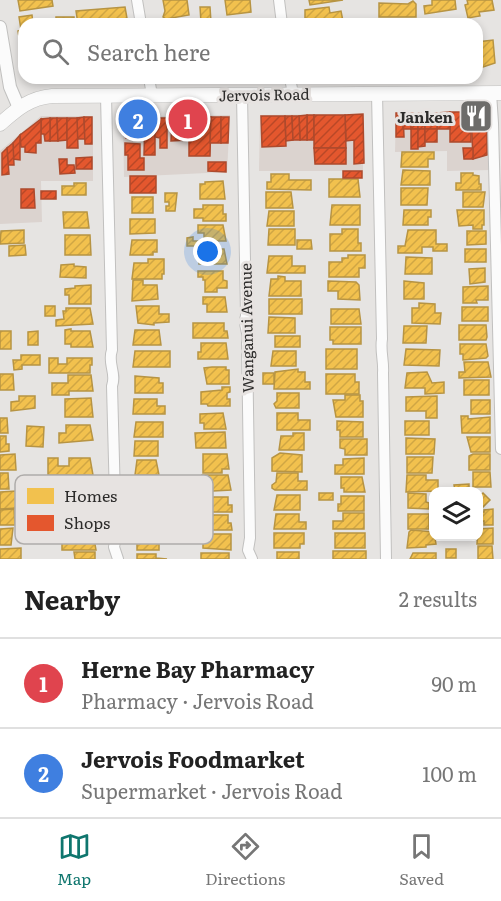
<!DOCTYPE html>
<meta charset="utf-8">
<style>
body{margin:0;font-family:Literata,serif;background:#f2f2f2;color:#222}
.controls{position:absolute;right:18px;bottom:18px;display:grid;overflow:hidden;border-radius:12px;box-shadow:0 3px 9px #0003}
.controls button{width:54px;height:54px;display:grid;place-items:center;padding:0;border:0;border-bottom:2px solid #e0e0e0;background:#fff;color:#222;font:30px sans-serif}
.you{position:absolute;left:208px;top:252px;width:21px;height:21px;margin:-15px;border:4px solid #fff;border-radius:50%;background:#1a73e8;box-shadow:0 0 0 9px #1a73e833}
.badge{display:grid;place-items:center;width:39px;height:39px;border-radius:50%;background:#0f766e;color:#fff;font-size:20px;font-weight:700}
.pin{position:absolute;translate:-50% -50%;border:3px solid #fff;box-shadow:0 2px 6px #0006}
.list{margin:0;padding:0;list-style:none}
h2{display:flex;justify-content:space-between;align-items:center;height:78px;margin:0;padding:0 24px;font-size:26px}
h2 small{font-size:20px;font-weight:400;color:#767676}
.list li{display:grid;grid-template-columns:39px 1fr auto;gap:18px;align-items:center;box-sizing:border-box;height:90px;padding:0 24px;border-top:2px solid #e0e0e0}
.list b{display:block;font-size:22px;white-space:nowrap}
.list p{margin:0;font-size:20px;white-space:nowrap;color:#767676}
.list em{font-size:20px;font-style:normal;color:#767676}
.icon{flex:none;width:33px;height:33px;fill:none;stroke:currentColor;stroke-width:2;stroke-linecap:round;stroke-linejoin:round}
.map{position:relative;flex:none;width:501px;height:559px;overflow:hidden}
.search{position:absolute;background:#fff;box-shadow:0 3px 9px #0003;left:18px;right:18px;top:18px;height:66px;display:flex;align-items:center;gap:15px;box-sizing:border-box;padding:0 21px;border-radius:18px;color:#767676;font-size:22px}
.sheet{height:258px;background:#fff}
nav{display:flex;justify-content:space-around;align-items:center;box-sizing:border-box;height:84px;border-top:2px solid #e0e0e0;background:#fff;font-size:16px;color:#767676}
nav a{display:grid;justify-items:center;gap:3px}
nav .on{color:#0f766e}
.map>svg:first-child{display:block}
</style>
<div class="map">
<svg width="501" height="559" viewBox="0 0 501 559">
<defs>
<pattern id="homes-hatch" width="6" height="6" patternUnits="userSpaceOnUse" patternTransform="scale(1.5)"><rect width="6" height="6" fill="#f2c14e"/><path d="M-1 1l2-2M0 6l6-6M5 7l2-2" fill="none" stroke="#d0a644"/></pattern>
<pattern id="shops-hatch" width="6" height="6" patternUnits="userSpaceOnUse" patternTransform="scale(1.5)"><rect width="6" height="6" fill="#e4572e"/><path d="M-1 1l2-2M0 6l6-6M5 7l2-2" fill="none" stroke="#b94827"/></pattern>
</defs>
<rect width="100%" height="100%" fill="#e6e4e2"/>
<g fill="#dbd3cf">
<polygon points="396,112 488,113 491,170 447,171 447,151 395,152"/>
<polygon points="363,114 363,171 259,171 260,115"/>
<polygon points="230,115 227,172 124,177 123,117"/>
<polygon points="41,116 93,116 93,181 41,181 42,222 0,224 0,151"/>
</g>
<g fill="url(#homes-hatch)" stroke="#b79443" stroke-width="1.5">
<polygon points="18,0 52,0 53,6 20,11"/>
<polygon points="163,0 187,0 189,15 166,19 163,17 165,11"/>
<polygon points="225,0 250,0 251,12 227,15"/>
<polygon points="309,0 343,0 310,5"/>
<polygon points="432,0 455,0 456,9 425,14 424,6 432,5"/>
<polygon points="467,0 492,0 494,10 479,12 480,16 468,18 465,5 468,4"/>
<polygon points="413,1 416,4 416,17 379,17 379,3 408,4"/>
<polygon points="125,7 128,24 78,24 76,11"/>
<polygon points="200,7 210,7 211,22 201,22"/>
<polygon points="329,7 330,13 341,11 343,21 305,24 305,10"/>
<polygon points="32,15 33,24 24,24 24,68 18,31 21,30 19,17"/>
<rect x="56" y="17" width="18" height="7"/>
<polygon points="493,40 495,63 480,68 477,42"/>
<polygon points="402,152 434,152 434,159 428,159 428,167 401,167"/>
<polygon points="403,170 430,171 430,185 401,185"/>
<polygon points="461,173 473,173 473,175 479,176 479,184 481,184 481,190 456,190 456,183 461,183"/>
<polygon points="271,174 289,174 289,180 311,180 311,190 267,189 267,182 271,182"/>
<polygon points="329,179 358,179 360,197 329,197"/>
<polygon points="223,181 225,199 200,199 200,184 205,184 205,182"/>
<polygon points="74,183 86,183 86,195 62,195 62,186 74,186"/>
<polygon points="401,188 428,188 427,205 401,205"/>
<polygon points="266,192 291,192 293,208 266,208"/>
<polygon points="463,192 485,192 483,207 463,207"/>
<polygon points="165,193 177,193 175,211 166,211 166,206 169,206 169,202 165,202"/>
<rect x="132" y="197" width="21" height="16"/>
<polygon points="203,205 223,205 223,214 226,214 226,221 203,221 203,218 194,218 194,209 203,209"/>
<polygon points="332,205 360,205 360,225 330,225"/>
<polygon points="404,210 431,210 431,217 428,217 428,225 403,225"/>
<polygon points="457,210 484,210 484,225 482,225 482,229 473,229 473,225 459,226"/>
<polygon points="269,211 294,211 294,226 267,226"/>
<polygon points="63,212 87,212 89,228 64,228"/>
<polygon points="130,219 155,219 155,233 130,234"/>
<polygon points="198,225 223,225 226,241 204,241 204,233 198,233"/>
<polygon points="269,229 295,229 295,245 268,245"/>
<polygon points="342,229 358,229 358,243 361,243 361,251 330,251 330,234 342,234"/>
<polygon points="24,230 24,243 0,244 1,231"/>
<polygon points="408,230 436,230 436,244 447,244 447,251 433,251 433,247 422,247 422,253 398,253 398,246 405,246"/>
<polygon points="467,231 486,231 486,244 467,245"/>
<polygon points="65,235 90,235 91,255 65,255"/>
<polygon points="193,237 193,241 201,241 201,246 187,246 187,238"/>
<polygon points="132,240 157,240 157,252 153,252 153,255 130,255"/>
<polygon points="297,240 311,240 312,249 297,249"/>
<polygon points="25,245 26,255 9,256 9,246"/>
<polygon points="199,249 224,249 227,264 199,264"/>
<rect x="465" y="249" width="21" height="13"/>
<polygon points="348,255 365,255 365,268 359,268 359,277 329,277 329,262 342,262 342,258 348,258"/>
<polygon points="269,256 292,256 292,266 305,266 305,273 267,273"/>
<polygon points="406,257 432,258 432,274 405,274"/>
<polygon points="148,259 164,259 164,274 162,274 162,279 132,279 134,263 148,263"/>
<polygon points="74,264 74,266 86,267 86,278 60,277 61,265"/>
<polygon points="485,268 485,282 470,284 469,269"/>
<polygon points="198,271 223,271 223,280 227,281 227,288 217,288 217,292 205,292 205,280 203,280 203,277 198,277"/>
<polygon points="278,276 285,277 285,281 301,281 301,296 269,296 271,279 278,279"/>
<polygon points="133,280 143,280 143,285 157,285 158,299 132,301"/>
<polygon points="328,281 356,282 359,285 360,300 338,299 338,291 328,291"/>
<polygon points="404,281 424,283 424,299 404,299"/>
<polygon points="91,285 91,304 69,304 69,295 65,295 65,289 75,288 75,286"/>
<polygon points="488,286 488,300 476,300 477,303 463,303 463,287"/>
<polygon points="203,297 225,297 227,312 207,312 207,304 203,304"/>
<rect x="269" y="299" width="33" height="15"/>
<polygon points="419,303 435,304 435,313 441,313 440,324 412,323 412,308 419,308"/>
<rect x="45" y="306" width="10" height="10"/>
<polygon points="136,306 159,306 159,314 169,314 169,322 154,323 154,325 138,323"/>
<rect x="462" y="307" width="26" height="14"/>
<polygon points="66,308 90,308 93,324 56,326 56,320 64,319 63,311 66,311"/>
<polygon points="331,309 359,309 361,324 331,324"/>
<polygon points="269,317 295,318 295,333 268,333"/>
<polygon points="193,323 224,323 224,331 227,331 228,338 193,338"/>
<polygon points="459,325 486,325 487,337 486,340 459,340"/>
<polygon points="404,326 427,326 426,343 403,343"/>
<polygon points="330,327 361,327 361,344 333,344 333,340 330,340"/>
<polygon points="71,329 71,331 90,331 93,347 71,347 71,344 65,344 65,330"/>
<polygon points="135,330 159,330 161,345 133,345"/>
<rect x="0" y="331" width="11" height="18"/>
<polygon points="38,331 38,345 28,345 28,332"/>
<rect x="275" y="336" width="25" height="11"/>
<polygon points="201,343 226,343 228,359 198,359 198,352 201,352"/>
<polygon points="460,344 486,344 488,356 486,358 463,360 463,354 460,354"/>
<rect x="326" y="349" width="31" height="20"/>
<polygon points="406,349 440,350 439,366 404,365"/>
<polygon points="135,351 170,351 170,367 133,367"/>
<polygon points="273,351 296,351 296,366 271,366"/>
<polygon points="21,355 40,355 40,365 22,365 22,369 14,370 13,360 21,360"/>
<polygon points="49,358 58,358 58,364 67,364 67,358 92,358 92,365 90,365 90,373 49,373"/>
<polygon points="464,362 488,362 491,377 459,378 459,372 465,372"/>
<polygon points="212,367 226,367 226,370 229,370 229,384 207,384 204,368"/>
<polygon points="298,369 298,372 305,372 305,382 310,382 310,389 274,389 275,372"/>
<polygon points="427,372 432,383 444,382 444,393 425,394 425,388 405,388 407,373"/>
<rect x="263" y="373" width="11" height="11"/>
<polygon points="0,374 13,374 14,390 0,390"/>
<polygon points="326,374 355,374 355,382 359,382 359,394 326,394"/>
<polygon points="68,375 91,375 93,391 69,391 69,395 52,395 52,383 68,383"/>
<polygon points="135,376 159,378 159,383 163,383 163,393 135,393"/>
<rect x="464" y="380" width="25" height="15"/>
<polygon points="222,387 230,387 230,392 227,393 227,399 230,399 230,406 208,406 207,404 201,404 201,392 222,390"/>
<polygon points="277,393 299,393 299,408 276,408 274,404 277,401"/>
<polygon points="345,395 360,395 360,401 363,401 363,417 336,417 333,400 345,400"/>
<polygon points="19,396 35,396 35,408 11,411 11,402 19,401"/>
<polygon points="437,396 437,418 426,418 426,411 406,411 406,397"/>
<polygon points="91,398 93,417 65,417 65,399"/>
<polygon points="134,399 157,399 157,406 165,406 165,414 133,414"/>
<rect x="471" y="400" width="19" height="14"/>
<polygon points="223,413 226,429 204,429 204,423 200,423 200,414"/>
<polygon points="277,413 298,413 298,420 310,420 310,430 277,430"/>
<polygon points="461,416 468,416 468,419 490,417 490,433 462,433"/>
<polygon points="0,418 7,418 8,433 0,433"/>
<polygon points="337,421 363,422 363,437 340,437 340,430 337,430"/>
<rect x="405" y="421" width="24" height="14"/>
<polygon points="136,422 163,422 163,437 134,437"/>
<polygon points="66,425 90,425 93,440 59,443 59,433 66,433"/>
<polygon points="27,426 44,427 43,447 26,446"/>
<polygon points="225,432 226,448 196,448 195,433"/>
<polygon points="293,433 304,433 304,450 279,450 281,436 293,436"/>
<polygon points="0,436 6,436 6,444 9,444 9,451 0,452"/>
<polygon points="467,437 490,437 490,452 471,452"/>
<polygon points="406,438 435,439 434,454 406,454"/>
<polygon points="340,439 367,439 367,455 345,455 345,449 340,448"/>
<polygon points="135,441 158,441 158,456 134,456"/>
<polygon points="280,453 302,455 302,472 272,471 272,458"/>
<polygon points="15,454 16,470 0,470 0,455"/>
<polygon points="203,454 227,454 229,469 222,469 222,473 203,473"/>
<polygon points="473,454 490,454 490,470 469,470 469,456"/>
<polygon points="407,457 433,457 432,473 407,473"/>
<polygon points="48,458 58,458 58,466 69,466 69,458 90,458 93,475 48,475"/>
<polygon points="364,458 364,474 335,474 335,465 343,465 343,459"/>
<polygon points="137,460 156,460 159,475 135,475"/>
<polygon points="473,472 490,472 491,487 473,487"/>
<polygon points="0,473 8,473 9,489 0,489"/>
<polygon points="277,473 298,473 298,481 307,481 307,490 275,490 272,488 272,485 276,482"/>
<polygon points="202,475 228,475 231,490 195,492 195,484 202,484"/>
<polygon points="407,475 426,475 426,480 438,480 438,491 406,492"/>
<polygon points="341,477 362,477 365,492 344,492 344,488 341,488"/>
<polygon points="469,484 469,491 455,491 454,485"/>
<polygon points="16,491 17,508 0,509 0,492"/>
<rect x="319" y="493" width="14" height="7"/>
<polygon points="408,493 426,494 426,502 429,503 429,509 408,508"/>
<polygon points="483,493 490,500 483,507 481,504 479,506 478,497"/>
<polygon points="277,495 300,495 300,510 274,510"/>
<polygon points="341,496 364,496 364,511 338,511 338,504 341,504"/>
<polygon points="203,497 228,497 228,505 232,505 232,512 195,512 195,505 203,505"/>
<polygon points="14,509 15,525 0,525 0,510"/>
<polygon points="493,509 493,525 484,525 484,521 478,522 478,512 484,512 484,510"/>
<polygon points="343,513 364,513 364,529 333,529 333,521 343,521"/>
<polygon points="276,514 299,514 299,522 306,522 306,529 274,529"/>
<rect x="408" y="514" width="21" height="15"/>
<polygon points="210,515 228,515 228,523 231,523 232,530 210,530"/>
<polygon points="13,528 11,545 0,545 0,529"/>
<polygon points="493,528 493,544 477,544 478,529"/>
<polygon points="411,530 434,532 436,544 426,545 426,547 407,548 409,532"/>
<polygon points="62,533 93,533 96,550 62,550"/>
<polygon points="274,533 304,533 304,544 300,544 300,548 274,548"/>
<rect x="335" y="533" width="30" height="15"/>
<polygon points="203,534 231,534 231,550 203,548"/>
<rect x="137" y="535" width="22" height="15"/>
<polygon points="478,546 492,546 493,559 478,559"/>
<polygon points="21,548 21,559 0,559 0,549"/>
<rect x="446" y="549" width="10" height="9"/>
<rect x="333" y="551" width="33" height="8"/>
<polygon points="74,552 95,552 95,559 75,559"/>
<rect x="277" y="552" width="22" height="7"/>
<rect x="201" y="553" width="28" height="6"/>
<polygon points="413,553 436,553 436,559 410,559"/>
<polygon points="137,554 156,554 156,558 167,559 137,559"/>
</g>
<g fill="url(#shops-hatch)" stroke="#ad4a2d" stroke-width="1.5">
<rect x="450" y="112" width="21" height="30"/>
<polygon points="450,112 450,129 437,129 437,113"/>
<polygon points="471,112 487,112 487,155 473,159"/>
<polygon points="396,113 403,113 404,137 396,137"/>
<rect x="403" y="113" width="8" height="16"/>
<rect x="411" y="113" width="7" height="16"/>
<rect x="418" y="113" width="7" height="16"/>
<rect x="425" y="113" width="12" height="16"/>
<polygon points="363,114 364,163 354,164 354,140 346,141 345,115"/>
<rect x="307" y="115" width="7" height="25"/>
<polygon points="307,115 307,140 300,140 299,116"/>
<polygon points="314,115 345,115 346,148 314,148"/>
<polygon points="261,116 285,116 286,146 262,147"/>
<polygon points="285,116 292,116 293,140 286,141"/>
<polygon points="292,116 299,116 300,140 293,140"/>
<polygon points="84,117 85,139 77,139 77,118"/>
<polygon points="84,117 92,117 92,144 85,144"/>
<rect x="126" y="117" width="10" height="21"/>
<rect x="136" y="117" width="9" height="22"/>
<polygon points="145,117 155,118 155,155 144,155"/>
<polygon points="172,117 189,117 189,140 171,141"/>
<polygon points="189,117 211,117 210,156 189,156"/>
<polygon points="211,117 221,117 221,143 210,143"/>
<polygon points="221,117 229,117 228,143 221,143"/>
<polygon points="50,118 57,118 58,141 50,141"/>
<polygon points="50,118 50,141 45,141 44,134 41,134 41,119"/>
<polygon points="57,118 67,118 67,140 58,141"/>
<polygon points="67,118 77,118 78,148 67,148"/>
<polygon points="155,118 167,118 167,148 160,148 160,138 155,137"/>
<polygon points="41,119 41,143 36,143 36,153 25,152 25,147 21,147 20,135"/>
<rect x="411" y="129" width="7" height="20"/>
<polygon points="418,129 425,129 425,146 418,147"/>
<rect x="425" y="129" width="12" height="13"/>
<polygon points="20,135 20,160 13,159 13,143"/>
<polygon points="13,143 14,165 8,165 7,148"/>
<polygon points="125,143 140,144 140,158 144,158 144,170 128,170 128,155 125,155"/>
<polygon points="7,148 9,174 2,175 2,153"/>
<polygon points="314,148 346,148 346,164 315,164"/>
<polygon points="463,148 473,148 473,159 464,159"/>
<polygon points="92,157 92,169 76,169 76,158"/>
<polygon points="59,159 67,159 67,165 74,165 75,173 60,174"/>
<polygon points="208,162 226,162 226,172 208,171"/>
<rect x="343" y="171" width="19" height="7"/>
<rect x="130" y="176" width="26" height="17"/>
<polygon points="21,189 34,189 35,208 21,208"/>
<rect x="41" y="191" width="15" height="8"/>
</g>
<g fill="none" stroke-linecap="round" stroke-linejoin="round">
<defs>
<g id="minor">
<polyline points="137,0 141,24"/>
<polyline points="279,0 282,24"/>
<polyline points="149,78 152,95"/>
<polyline points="290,78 293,94"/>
<path d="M377 93 382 339C380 351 384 361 383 373L386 559"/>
<polyline points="491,93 493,123 501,449"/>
<path d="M242 95 246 316C242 326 250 332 247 343L250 538 248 550 252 559"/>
<path d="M106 96 112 350C107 364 117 373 112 386L116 536 114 547 118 559"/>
</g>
<polyline id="tertiary" points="0,27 10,87 19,108"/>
<path id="secondary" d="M0 124C16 110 29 98 52 96L501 93"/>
</defs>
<use href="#minor" stroke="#c1c0bf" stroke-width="12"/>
<use href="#tertiary" stroke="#c1c0bf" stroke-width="14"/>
<use href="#secondary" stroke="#c1c0bf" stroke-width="15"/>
<use href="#minor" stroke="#fbfbfb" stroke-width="10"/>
<use href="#tertiary" stroke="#fbfbfb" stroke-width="12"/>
<use href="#secondary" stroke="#fbfbfb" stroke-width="14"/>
</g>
<defs>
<symbol id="restaurant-square" viewBox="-11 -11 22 22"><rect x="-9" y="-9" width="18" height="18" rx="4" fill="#6d6c6a" stroke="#e7e3e1"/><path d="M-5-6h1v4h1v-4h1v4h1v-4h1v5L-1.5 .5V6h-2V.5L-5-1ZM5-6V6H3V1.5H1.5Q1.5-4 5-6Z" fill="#fff"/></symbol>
</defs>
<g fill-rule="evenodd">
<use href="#restaurant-square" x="457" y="97" width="38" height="38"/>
</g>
<g text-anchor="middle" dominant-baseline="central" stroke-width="6" stroke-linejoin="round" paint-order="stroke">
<g font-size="15" fill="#2c2b2a" stroke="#e7e3e1">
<text transform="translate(264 94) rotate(-1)">Jervois Road</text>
<text transform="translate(246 328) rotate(-91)">Wanganui Avenue</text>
</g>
<g font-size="15" font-weight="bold" fill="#2c2b2a" stroke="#e7e3e1" text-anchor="end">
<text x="453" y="116">Janken</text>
</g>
</g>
<rect x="15" y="475" width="198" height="69" rx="9" fill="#e7e3e1" stroke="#afacaa" stroke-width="1.5"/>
<rect x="27" y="488" width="27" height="16" fill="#f2c14e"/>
<rect x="27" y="515" width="27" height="16" fill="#e4572e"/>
<g font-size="16" fill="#2c2b2a">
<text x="64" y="502">Homes</text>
<text x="64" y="529">Shops</text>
</g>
</svg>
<div class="controls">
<button><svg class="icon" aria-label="layers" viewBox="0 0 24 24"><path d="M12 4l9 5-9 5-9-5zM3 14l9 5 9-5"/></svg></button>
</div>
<div class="you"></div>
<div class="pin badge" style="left:188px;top:119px;background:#e0444e">1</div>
<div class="pin badge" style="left:138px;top:119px;background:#3f7fe0">2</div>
<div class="search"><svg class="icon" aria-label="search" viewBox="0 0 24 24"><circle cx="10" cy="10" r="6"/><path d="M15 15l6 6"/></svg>Search here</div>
</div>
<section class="sheet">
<h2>Nearby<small>2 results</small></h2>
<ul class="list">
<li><span class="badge" style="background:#e0444e">1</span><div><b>Herne Bay Pharmacy</b><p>Pharmacy · Jervois Road</p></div><em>90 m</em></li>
<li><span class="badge" style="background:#3f7fe0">2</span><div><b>Jervois Foodmarket</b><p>Supermarket · Jervois Road</p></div><em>100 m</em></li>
</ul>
</section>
<nav>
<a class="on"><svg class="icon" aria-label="map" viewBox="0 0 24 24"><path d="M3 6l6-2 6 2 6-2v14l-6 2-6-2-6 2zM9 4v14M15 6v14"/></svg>Map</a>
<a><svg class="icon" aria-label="directions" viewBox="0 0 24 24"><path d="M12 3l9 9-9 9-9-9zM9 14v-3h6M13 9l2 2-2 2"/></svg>Directions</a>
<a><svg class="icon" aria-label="saved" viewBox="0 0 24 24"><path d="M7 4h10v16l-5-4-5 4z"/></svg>Saved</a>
</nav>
